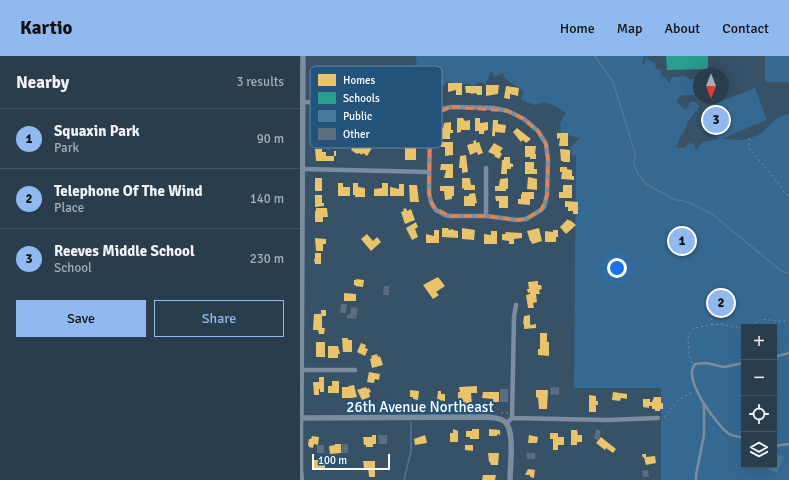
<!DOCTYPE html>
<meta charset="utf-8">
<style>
body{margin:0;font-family:Signika,sans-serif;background:#354857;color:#f1f3f6}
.controls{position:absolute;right:12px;bottom:12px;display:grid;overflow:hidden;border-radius:0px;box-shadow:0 4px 16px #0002}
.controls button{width:36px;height:36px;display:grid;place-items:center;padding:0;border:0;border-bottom:1px solid #455665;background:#293d4d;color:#f1f3f6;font:20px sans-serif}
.compass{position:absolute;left:393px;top:12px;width:36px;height:36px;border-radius:50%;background:#293d4d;box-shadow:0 4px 16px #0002;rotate:180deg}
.scale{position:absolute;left:12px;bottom:10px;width:78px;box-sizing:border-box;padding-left:4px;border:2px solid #fff;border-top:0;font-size:11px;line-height:14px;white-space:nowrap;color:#fff;-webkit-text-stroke:3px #23537b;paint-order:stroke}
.you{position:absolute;left:317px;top:212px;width:14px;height:14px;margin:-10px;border:3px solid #fff;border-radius:50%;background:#1a73e8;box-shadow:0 0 0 6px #1a73e833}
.badge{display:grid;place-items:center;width:26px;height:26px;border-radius:50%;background:#90b9f0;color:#111;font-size:13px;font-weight:700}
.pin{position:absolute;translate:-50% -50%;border:2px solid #fff;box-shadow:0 1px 4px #0006}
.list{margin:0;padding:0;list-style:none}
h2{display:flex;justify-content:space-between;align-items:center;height:52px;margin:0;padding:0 16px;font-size:17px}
h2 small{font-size:13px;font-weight:400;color:#a5aeb6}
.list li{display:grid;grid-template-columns:26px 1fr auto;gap:12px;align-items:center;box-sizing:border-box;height:60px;padding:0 16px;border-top:1px solid #455665}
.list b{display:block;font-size:15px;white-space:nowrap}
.list p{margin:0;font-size:13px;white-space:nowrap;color:#a5aeb6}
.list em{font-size:13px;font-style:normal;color:#a5aeb6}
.actions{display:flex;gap:8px;padding:12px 16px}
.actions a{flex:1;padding:9px 0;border:1px solid #90b9f0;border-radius:0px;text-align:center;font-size:14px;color:#90b9f0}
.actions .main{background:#90b9f0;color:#111}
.icon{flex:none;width:22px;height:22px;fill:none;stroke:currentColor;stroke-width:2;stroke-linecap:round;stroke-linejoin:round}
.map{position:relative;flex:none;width:489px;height:424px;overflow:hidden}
header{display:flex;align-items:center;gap:24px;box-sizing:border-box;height:56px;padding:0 20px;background:#90b9f0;color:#111}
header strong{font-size:19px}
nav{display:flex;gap:22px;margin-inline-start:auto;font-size:14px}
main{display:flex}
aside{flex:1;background:#293d4d}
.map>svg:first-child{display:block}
</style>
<header>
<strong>Kartio</strong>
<nav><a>Home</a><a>Map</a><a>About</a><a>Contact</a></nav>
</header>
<main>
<aside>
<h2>Nearby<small>3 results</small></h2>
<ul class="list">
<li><span class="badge">1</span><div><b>Squaxin Park</b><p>Park</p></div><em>90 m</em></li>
<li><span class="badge">2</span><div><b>Telephone Of The Wind</b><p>Place</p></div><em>140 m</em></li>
<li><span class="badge">3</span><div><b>Reeves Middle School</b><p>School</p></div><em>230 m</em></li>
</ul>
<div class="actions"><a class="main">Save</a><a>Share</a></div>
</aside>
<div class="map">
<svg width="489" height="424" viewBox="0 0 489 424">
<rect width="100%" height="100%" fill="#375167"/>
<g fill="#366992" fill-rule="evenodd">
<path d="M115 0H343L344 2 342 9H344L346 3 355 7 356 13H359L361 15V19L366 22 369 27 372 21H380L382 19 390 23 399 22V35L394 39H382L377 44 376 46 386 54 391 46H395L399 50 397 54 387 67 385 74 379 83 376 91 384 92 389 87 394 88 396 94 403 86 418 83 405 52 455 32 467 64 421 83C426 82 431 84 437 84 444 85 455 81 461 77 473 69 471 62 489 58V424H361V332H274L276 100 272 99 271 91 280 82 269 79 268 80 261 79 260 67 266 57 257 51 244 46 235 49 221 44 223 35 206 23 202 17 195 21 191 14 186 28 178 26 174 30C162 24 159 32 148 25L144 29 137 26H115C113 21 114 10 117 7ZM444 271H474V409H444Z"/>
<rect x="465" y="0" width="24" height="26"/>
</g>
<g fill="#e9c46a">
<polygon points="148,27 162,27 162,39 156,39 156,34 148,36"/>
<polygon points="186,29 199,29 198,38 186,40"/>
<polygon points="165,30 182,30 182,39 177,39 176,37 171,38 171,37 166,37"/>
<polygon points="206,30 219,32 218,40 210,38 210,43 204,42"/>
<polygon points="157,62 163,62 165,65 170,64 170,74 161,74 161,76 157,77"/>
<polygon points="175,62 180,62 180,67 188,66 188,74 184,75 184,78 179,78 179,75 175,75"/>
<polygon points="193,64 198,64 198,68 206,69 205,77 195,76 195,80 192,80"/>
<polygon points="151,66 151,74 153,74 153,77 150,77 150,83 141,83 142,72 143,72 144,67"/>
<polygon points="217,72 231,83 226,87 223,84 221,86 213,76"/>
<polygon points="257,77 268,77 268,90 259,90 260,82 257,83"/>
<polygon points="57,83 66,88 65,92 66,92 69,88 73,90 67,100 63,97 62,99 59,97 57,98 51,94"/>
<polygon points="176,84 176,87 179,86 183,97 178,99 177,96 170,99 167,89 174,87 173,85"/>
<polygon points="141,86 153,86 153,99 145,100 145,91 141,91"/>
<polygon points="194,87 203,92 200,96 202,98 199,103 194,100 195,99 188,96"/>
<polygon points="225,90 236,90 235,98 236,98 236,103 230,103 230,101 225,101"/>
<rect x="105" y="92" width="11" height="12"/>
<polygon points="15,93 22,93 22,96 26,96 26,100 34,100 34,95 36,95 36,100 34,100 34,105 16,105"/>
<polygon points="260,93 270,94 270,106 263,106 263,105 261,105"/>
<polygon points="166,99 168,116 162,117 162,112 159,112 160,100"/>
<polygon points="204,101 210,101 210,107 213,108 213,111 211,111 211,113 207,113 207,118 201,118 202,104 204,104"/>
<polygon points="225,106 234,106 234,113 237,113 237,118 225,118"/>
<polygon points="141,108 153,108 153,122 144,122 146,114 140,114"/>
<polygon points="260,111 267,111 267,113 272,114 272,120 274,120 274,124 261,123 262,116 260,116"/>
<polygon points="228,121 237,123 237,134 227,133"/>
<rect x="15" y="122" width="7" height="13"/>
<polygon points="162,122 170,122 171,129 175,129 175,134 164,134 164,132 162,133"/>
<polygon points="208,122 208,133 206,133 206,135 195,135 195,130 199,130 200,123"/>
<polygon points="38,127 43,127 43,131 50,131 50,140 38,140"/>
<polygon points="53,127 58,127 58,131 65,132 65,141 55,141 55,139 53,139"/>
<polygon points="82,127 88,127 88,140 74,140 74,133 82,132"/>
<polygon points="99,128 104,128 104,140 90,140 90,131 99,133"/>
<polygon points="109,129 117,129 119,146 110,146"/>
<polygon points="263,129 272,129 272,142 259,142 259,136 263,136"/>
<polygon points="140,130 154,130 154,140 152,140 152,143 145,144 144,135 140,135"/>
<polygon points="222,136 234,136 234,143 230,143 230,149 218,148 218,143 221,143 221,138 222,138"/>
<polygon points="175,137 177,147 175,147 175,150 164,150 164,140 169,140 169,138"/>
<polygon points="15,139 22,139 22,147 24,147 24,150 15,151"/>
<polygon points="195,140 208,140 208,152 199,152 199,145 196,145"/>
<polygon points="265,145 278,146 278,158 273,158 273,155 268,155 268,151 265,151"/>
<polygon points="16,152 27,152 28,161 23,161 23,166 15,166 15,155 16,155"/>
<polygon points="106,152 107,155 111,153 115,164 105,168 101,156 104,155 103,153"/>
<polygon points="268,163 269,165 270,164 276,169 266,178 260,171"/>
<polygon points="116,166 118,171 115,173 118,181 112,184 106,172"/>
<polygon points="142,172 148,172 149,174 153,173 153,174 158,175 158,182 142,181"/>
<polygon points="162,172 175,174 174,184 162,183"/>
<polygon points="239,172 242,185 232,188 231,185 230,185 227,175"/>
<polygon points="134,174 139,174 139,187 126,187 126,178 134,180"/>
<polygon points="253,174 258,174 258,181 256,181 256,186 245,186 245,175 253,176"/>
<polygon points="191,175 197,175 197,188 184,188 184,178 191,179"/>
<polygon points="205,176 222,177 222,182 214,183 214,188 209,188 209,185 202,184 202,178 206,178"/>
<polygon points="67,178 73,185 77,181 81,186 71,195 61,183"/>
<polygon points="15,182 26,183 26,188 23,188 23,195 16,195"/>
<polygon points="15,197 21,197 21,208 15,208 14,203 15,203"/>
<polygon points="138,221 145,230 136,236 139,239 133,243 123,229"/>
<polygon points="56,223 64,224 63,231 55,230 56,229 54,229 54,224 56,224"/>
<polygon points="238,225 238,229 241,229 242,233 239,234 240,238 236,238 237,246 233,247 234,252 228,252 226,239 230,238 230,236 228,237 227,233 229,233 228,226"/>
<polygon points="44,237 56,238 56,245 44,245"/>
<polygon points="21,254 26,254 26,260 22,260 22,272 25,272 24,278 19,278 18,274 13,274 14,258 21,258"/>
<polygon points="230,259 230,268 231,269 236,268 236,272 224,273 224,268 223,268 224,260"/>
<polygon points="240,277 247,277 247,286 249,286 249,300 238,299 238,293 240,293"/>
<polygon points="42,282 48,282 48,284 52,284 52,296 43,296"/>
<rect x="16" y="286" width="9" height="15"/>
<polygon points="61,287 66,289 65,292 68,293 65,300 57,296"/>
<polygon points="28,290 38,290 40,298 38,298 38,302 28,302"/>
<polygon points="77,298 78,301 80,300 83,309 72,312 70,303 72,302 71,300"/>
<polygon points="69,316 80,318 79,324 75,323 74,327 67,326"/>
<polygon points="19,321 24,321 24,336 20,336 20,333 19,333 19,339 14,339 13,326 19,326"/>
<polygon points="32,325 39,325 39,337 28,337 28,330 32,330"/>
<polygon points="54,329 57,341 52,342 42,342 42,331 49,331 48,330"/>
<polygon points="177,330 177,337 171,337 172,348 158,349 158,336 160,336 159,331"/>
<polygon points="66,331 67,333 69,332 71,336 69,337 70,341 62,344 57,334"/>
<polygon points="110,334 119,335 118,344 113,343 113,341 110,341"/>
<polygon points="236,334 248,334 247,353 239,353 238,342 236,341"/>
<polygon points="138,335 141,335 141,338 145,338 145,345 137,344"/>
<polygon points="183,336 199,336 199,346 193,346 193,343 182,342"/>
<polygon points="313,336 327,338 327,343 321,342 320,345 312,344"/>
<polygon points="289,339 296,340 296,345 298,345 298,349 296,349 296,356 289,356"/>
<polygon points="354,341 361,341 361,347 363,347 363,353 360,353 360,355 355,355 355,353 352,353 352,350 349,350 349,352 343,351 343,343 350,343 350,346 352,346"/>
<polygon points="153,373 158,375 158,386 150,386 150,377 153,377"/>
<polygon points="172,373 179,373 179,383 170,383 170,381 166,381 166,375 172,375"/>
<polygon points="189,373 200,374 200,379 197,378 197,380 189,380"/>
<polygon points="271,374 277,374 278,379 282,379 282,386 277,386 277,389 271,389"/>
<polygon points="250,377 258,377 258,381 264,381 264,389 258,389 258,394 253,394 253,383 250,383"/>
<polygon points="72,379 76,379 76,388 73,388 73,391 66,391 66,389 64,389 63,381 72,381"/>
<polygon points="125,379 127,387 115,389 114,383"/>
<polygon points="229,379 238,381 237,387 228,387"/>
<polygon points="12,380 19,381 18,389 14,388 13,392 9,391 8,388 9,383 11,383"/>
<polygon points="301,381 316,393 313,397 306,392 305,394 296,387"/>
<polygon points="35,388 41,388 41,397 30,398 29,390 35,389"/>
<polygon points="165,389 173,389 173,395 165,394"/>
<polygon points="188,397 199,397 198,409 191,409 190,406 189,406"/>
<polygon points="342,398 346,398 346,401 355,400 356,407 346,409 344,401 343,402"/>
<polygon points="14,404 25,404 25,414 14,413"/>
<polygon points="63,405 75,405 75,421 69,421 68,412 64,412"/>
<polygon points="228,413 235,414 234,422 230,421 230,419 225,419"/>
<polygon points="183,419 196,419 195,424 182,424"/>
</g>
<polygon fill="#2a9d8f" points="366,0 408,0 408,13 367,14"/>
<polygon fill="#457b9d" points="477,398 484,401 477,417 470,414 473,409 474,409"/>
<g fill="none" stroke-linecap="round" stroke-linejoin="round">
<g stroke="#537693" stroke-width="1.5">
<polyline points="295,0 313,26 335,97 334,108 338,118 346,128 373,143 388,146 412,158 480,214 489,218"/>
<polyline points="104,424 111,395 111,366"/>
</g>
</g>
<g fill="#5a6e7f">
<polygon points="84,230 89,230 89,239 83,239"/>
<polygon points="41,248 47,248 46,257 40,257"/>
<polygon points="51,251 58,252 56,263 47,262 47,258 50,259"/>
<polygon points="251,331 259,331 259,339 250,338"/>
<rect x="200" y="333" width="8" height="13"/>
<polygon points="296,373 301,375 299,384 294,383"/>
<polygon points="78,379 87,379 87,388 79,388"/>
<polygon points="42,388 48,388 48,397 41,397"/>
<rect x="17" y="389" width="7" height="8"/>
<polygon points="226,397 235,397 235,403 227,403"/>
<polygon points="348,414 349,421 343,421 342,415"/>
</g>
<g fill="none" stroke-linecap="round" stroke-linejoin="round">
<g stroke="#7b8d9e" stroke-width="1" stroke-dasharray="2 3" stroke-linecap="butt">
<polyline points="449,82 449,92 480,129 485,138 489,139"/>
<path d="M412 269C410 261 415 253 418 246"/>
<polyline points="392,307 389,298 388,279 394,272 412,269 421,268 438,272 451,269 461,263 478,265 489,265"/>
<polyline points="201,357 208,357"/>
<polyline points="364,361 379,344 392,336"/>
</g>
<g stroke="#7b8d9e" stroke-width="2.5">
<polyline points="474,301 489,297"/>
<path d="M444 307 424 311 406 307 395 308C382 323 416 368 429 378 433 380 439 381 444 382"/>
<polyline points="474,390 489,388"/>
<polyline points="396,424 396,419 404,379 404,348"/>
</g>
<g stroke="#7b8d9e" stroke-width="4.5">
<polyline points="63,42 67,48 67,70"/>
<polyline points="63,42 65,37 65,20"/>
<polyline points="3,46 52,47 60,45 63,42"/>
<path d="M152 51 194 52 208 55 224 63 238 75 246 88 248 104 247 139 244 151 241 154 226 163 217 164 186 160H150L145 159 136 154 131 146 129 137 130 66C133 56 142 52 152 51Z"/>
<polyline points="186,112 186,160"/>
<polyline points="3,113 129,116"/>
<polyline points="0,314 55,314"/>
<polyline points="1,362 1,413 2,424"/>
<polyline points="212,362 214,261 216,249"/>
<polyline points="207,367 212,362 307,364 358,362"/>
</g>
<g stroke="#7b8d9e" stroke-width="5.5">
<path d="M0 362 187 361C193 362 200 361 205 366 215 374 210 411 210 424"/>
<polyline points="1,362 3,0"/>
</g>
</g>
<path fill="none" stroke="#ee8249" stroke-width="3" stroke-dasharray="8 5" stroke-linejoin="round" d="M152 51 208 55 224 63 238 75 246 88 248 104 247 139 241 154 226 163 217 164 186 160H150L133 151 129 137 130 66 136 57Z"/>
<g text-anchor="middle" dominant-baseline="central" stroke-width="4" stroke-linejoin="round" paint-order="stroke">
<g font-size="15" fill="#fff" stroke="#23537b">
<text x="120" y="351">26th Avenue Northeast</text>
</g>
</g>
<rect x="10" y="10" width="132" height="82" rx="6" fill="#23537b" stroke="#6587a3" stroke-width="1"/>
<rect x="18" y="18" width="18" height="12" fill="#e9c46a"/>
<rect x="18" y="36" width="18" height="12" fill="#2a9d8f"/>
<rect x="18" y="54" width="18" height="12" fill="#457b9d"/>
<rect x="18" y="72" width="18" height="12" fill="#5a6e7f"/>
<g font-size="11" fill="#fff">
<text x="43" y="28">Homes</text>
<text x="43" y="46">Schools</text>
<text x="43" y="64">Public</text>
<text x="43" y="82">Other</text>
</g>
</svg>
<div class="controls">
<button>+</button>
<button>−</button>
<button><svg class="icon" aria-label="locate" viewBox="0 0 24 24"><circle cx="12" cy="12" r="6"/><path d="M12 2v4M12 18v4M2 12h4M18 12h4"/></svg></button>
<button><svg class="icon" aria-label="layers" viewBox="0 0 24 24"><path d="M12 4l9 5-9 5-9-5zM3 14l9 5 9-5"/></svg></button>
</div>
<svg class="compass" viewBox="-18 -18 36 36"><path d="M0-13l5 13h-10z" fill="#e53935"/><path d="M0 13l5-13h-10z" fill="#a5aeb6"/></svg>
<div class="scale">100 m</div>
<div class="you"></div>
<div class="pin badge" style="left:382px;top:185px">1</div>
<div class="pin badge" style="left:421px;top:247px">2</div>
<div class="pin badge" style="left:416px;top:64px">3</div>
</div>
</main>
